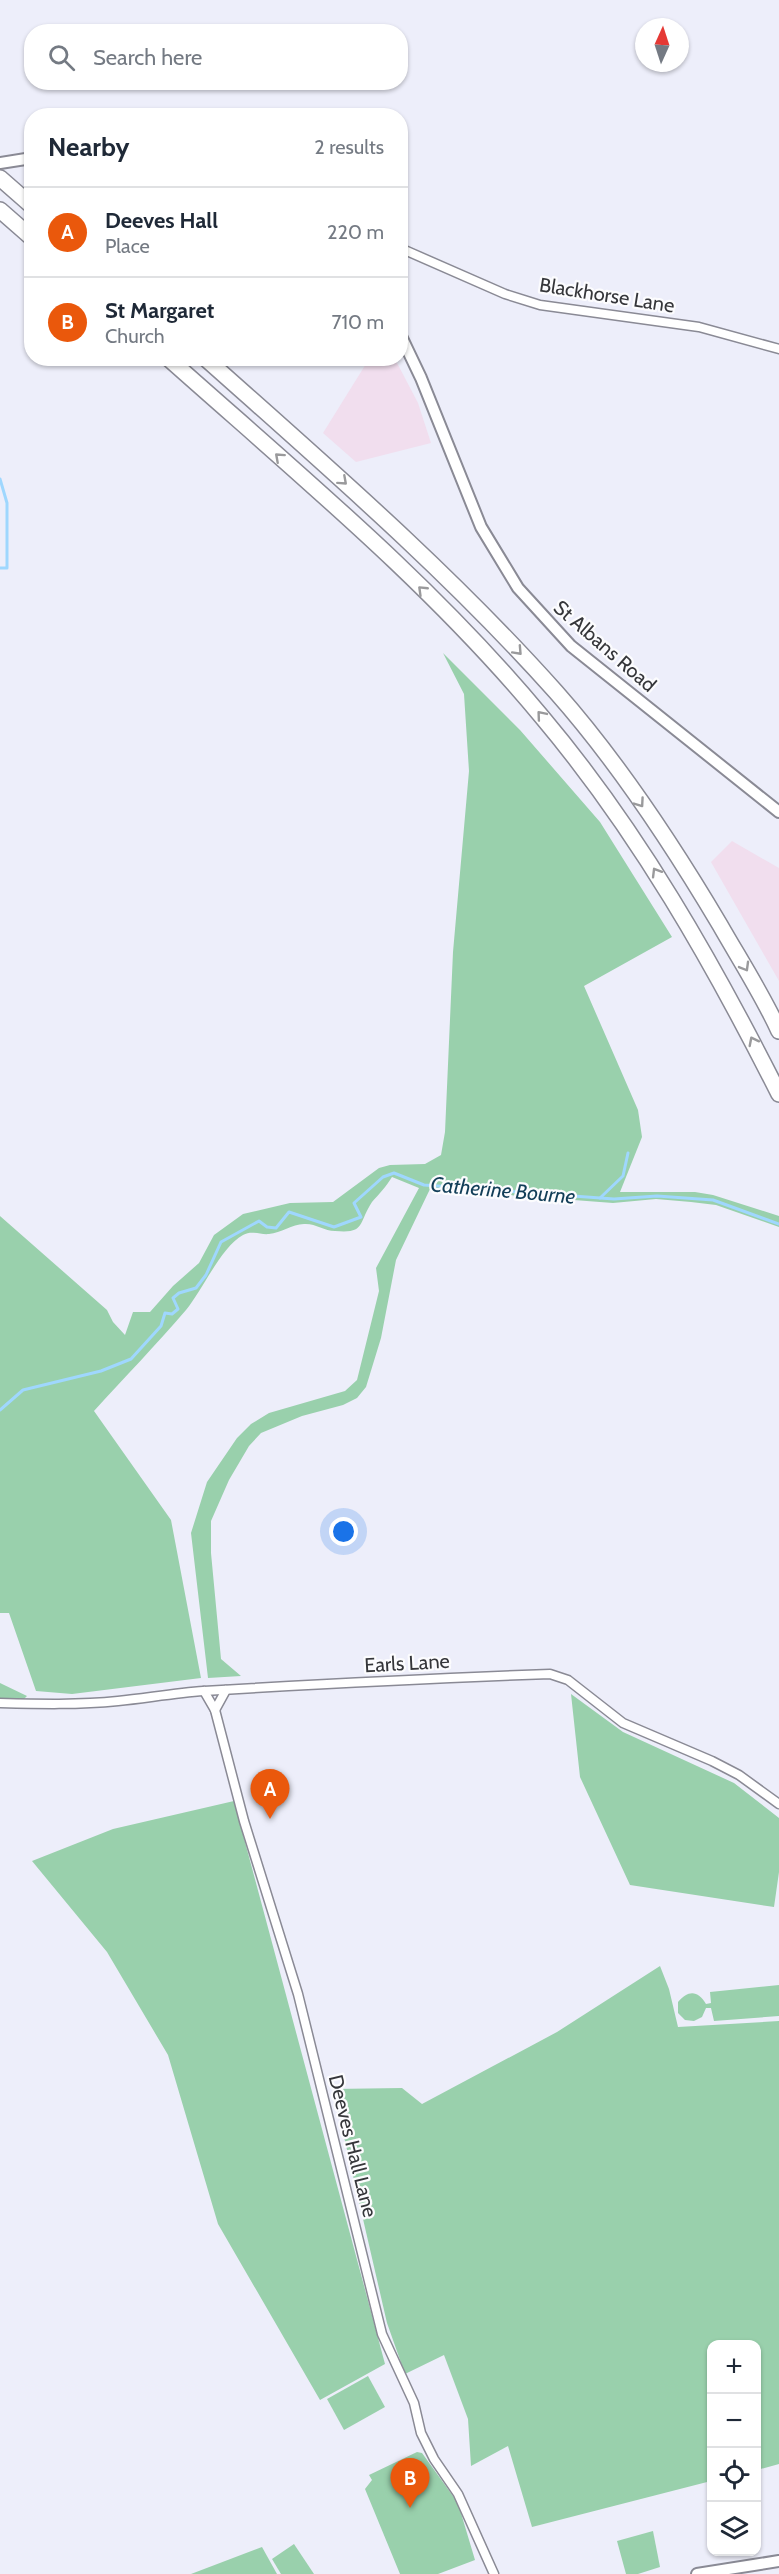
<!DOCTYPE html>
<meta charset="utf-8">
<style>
body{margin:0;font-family:Cabin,sans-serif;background:#f2f2f3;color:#1f2937}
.controls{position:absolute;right:18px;bottom:18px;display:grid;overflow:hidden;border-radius:12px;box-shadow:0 2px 4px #0004}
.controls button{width:54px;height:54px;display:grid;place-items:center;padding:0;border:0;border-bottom:2px solid #e0e1e3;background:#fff;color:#1f2937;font:30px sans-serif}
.compass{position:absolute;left:635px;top:18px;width:54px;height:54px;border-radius:50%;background:#fff;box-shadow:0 2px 4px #0004;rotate:3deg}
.you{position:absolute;left:344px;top:1532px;width:21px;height:21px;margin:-15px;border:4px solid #fff;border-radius:50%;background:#1a73e8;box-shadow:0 0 0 9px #1a73e833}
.badge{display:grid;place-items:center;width:39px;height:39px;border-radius:50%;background:#ea580c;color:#fff;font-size:20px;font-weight:700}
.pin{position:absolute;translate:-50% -50px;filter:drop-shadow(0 2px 3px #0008)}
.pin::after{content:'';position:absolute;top:32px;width:21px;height:18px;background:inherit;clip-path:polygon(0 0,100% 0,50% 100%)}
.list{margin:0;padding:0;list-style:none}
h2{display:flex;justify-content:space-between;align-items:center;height:78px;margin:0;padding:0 24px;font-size:26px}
h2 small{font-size:20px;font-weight:400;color:#747a83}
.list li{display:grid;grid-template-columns:39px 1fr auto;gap:18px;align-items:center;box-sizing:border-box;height:90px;padding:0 24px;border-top:2px solid #e0e1e3}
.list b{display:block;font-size:22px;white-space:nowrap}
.list p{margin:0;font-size:20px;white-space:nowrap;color:#747a83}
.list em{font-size:20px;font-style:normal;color:#747a83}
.icon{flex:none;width:33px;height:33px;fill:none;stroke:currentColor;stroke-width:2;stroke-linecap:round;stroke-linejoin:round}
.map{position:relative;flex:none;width:779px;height:2574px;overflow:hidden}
.search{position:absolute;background:#fff;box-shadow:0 2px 4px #0004;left:24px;top:24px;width:384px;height:66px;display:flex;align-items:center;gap:15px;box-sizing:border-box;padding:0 21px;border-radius:24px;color:#747a83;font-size:22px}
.panel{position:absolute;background:#fff;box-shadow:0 2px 4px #0004;left:24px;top:108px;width:384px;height:258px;border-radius:24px}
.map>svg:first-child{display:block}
</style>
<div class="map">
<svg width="779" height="2574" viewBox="0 0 779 2574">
<rect width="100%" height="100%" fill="#edeefa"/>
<g fill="#f1deee">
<polygon points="369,359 395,359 418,403 431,443 356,462 323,433"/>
<polygon points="732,841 779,868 779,981 711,862"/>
</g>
<g fill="#99d0ac">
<path d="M443 653 520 730 600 822 672 937 584 986 638 1110 642 1137 620 1192H695L713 1195 779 1216V1227L716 1205 691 1202 656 1199 613 1203 430 1189 396 1260 381 1338 366 1387 357 1398 343 1405 302 1416 261 1433 249 1446 229 1480 211 1521V1553L221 1659 241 1676 208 1678 191 1533 207 1482 237 1438 251 1424 269 1413 345 1391 357 1380 379 1291 376 1268 419 1188 392 1177C386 1187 379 1194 372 1202 358 1223 366 1234 335 1231 324 1231 315 1223 304 1224 292 1224 281 1233 269 1234 260 1235 252 1230 243 1235 221 1247 202 1291 186 1310 156 1345 125 1377 94 1411L171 1520 201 1678 72 1694 36 1691 9 1613H0V1216L107 1310 113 1322 125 1335 133 1312H150L173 1286 199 1263 214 1235 243 1214 290 1203 333 1202 379 1168 390 1165 425 1164 441 1155 445 1132 453 952 469 771 464 694Z"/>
<polygon points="0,1683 27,1696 22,1701 0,1700"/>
<polygon points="571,1694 623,1732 734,1783 779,1818 779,1872 774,1907 630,1885 580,1777"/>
<polygon points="234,1801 385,2364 320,2400 218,2224 168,2055 107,1952 32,1861 113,1829"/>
<polygon points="660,1966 669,1989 678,2027 779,2021 779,2464 757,2470 756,2344 712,2344 711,2481 532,2527 508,2446 471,2466 468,2419 444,2355 405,2374 387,2323 333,2089 402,2088 422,2104 557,2032"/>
<path d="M779 1985V2016L714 2021 711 2008H706L702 2017 694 2021 685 2020 678 2013V2002C688 1990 698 1990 706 2004L711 2003 710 1992Z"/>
<polygon points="368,2376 385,2407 344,2430 327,2399"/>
<polygon points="417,2452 422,2453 458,2503 475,2560 438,2574 400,2574 365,2489 372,2480 369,2475"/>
<polygon points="653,2531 660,2567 638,2574 626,2574 617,2541"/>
<polygon points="294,2544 314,2574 281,2574 272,2559"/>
<polygon points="262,2547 277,2574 191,2574"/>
</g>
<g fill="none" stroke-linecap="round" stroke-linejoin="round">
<g stroke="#9fd7fe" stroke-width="3">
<polyline points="0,479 7,503 7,568 0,568"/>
<polyline points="600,1198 623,1176 628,1153"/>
<polyline points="0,1410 23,1390 101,1371 131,1359 161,1326 165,1313 172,1314 178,1309 173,1298 179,1293 196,1288 206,1275 221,1242 259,1221 267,1227 276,1228 289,1212 334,1227 361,1217 354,1203 383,1177 394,1173 424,1185 614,1199 657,1196 713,1200 779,1224"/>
</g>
<defs>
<g id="street">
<polyline points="400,248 505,294 540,305 699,327 779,349"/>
<polyline points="204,1691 215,1710 244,1821 298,1994 382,2334 414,2403 421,2433 434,2459 458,2494 494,2574"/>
<path d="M0 1703C39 1704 79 1705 118 1701 147 1698 175 1693 204 1691 320 1684 435 1678 550 1674L568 1680 623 1723 712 1761 739 1775 779 1804"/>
<polyline points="215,1710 226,1690"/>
</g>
<g id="secondary">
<polyline points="0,163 32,158"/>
<polyline points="400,334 421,378 481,527 518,588 571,646 779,812"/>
<polyline points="697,2574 779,2561"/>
</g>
<g id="highway">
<polyline points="0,178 32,206"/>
<polyline points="0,210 32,238"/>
<path d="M168 358C297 473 432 584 542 717 638 831 712 961 779 1094"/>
<path d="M205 358C325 465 448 571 556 692 618 762 672 844 720 925 740 960 762 994 779 1031"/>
</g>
</defs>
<use href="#street" stroke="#8a8a95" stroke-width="11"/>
<use href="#secondary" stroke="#8a8a95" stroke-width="14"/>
<use href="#highway" stroke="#8a8a95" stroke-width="18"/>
<use href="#street" stroke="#fff" stroke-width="8"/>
<use href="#secondary" stroke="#fff" stroke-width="10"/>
<use href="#highway" stroke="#fff" stroke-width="15"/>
</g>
<defs><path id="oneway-chevron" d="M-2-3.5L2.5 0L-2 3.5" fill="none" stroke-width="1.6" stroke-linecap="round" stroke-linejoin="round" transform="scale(1.5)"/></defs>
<g stroke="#9a9a9c">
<use href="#oneway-chevron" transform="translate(279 457) rotate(-138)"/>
<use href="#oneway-chevron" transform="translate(343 481) rotate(42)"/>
<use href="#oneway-chevron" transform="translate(422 590) rotate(-136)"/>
<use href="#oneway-chevron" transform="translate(518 651) rotate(47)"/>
<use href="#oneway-chevron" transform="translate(541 715) rotate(-130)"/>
<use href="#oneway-chevron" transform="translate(640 803) rotate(55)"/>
<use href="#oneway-chevron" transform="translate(656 872) rotate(-121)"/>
<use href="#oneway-chevron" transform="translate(745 967) rotate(60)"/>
<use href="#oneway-chevron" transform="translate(753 1041) rotate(-117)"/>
</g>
<g text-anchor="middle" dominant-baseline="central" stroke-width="4.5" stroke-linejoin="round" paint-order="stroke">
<g font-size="20" fill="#35363a" stroke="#fcfcfe">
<text transform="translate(607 295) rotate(9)">Blackhorse Lane</text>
<text transform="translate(605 646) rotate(41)">St Albans Road</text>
<text transform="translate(407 1663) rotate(-3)">Earls Lane</text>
<text transform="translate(353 2146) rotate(76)">Deeves Hall Lane</text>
</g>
<g font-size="21" font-style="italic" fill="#123e58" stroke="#fcfcfe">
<text transform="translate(503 1190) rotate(5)">Catherine Bourne</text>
</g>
</g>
</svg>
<div class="controls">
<button>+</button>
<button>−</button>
<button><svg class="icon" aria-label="locate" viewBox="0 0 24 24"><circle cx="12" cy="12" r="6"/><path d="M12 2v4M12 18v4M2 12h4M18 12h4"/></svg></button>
<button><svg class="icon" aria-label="layers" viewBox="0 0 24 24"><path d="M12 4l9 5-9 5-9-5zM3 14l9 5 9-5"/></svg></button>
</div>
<svg class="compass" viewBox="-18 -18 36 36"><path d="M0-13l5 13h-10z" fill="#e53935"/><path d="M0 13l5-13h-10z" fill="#747a83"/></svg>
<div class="you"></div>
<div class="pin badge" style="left:270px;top:1819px">A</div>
<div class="pin badge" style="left:410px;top:2508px">B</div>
<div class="search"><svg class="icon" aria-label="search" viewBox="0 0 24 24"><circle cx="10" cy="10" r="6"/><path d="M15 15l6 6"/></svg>Search here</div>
<section class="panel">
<h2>Nearby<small>2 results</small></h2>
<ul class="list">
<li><span class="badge">A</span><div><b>Deeves Hall</b><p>Place</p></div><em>220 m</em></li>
<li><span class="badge">B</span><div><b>St Margaret</b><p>Church</p></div><em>710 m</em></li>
</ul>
</section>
</div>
